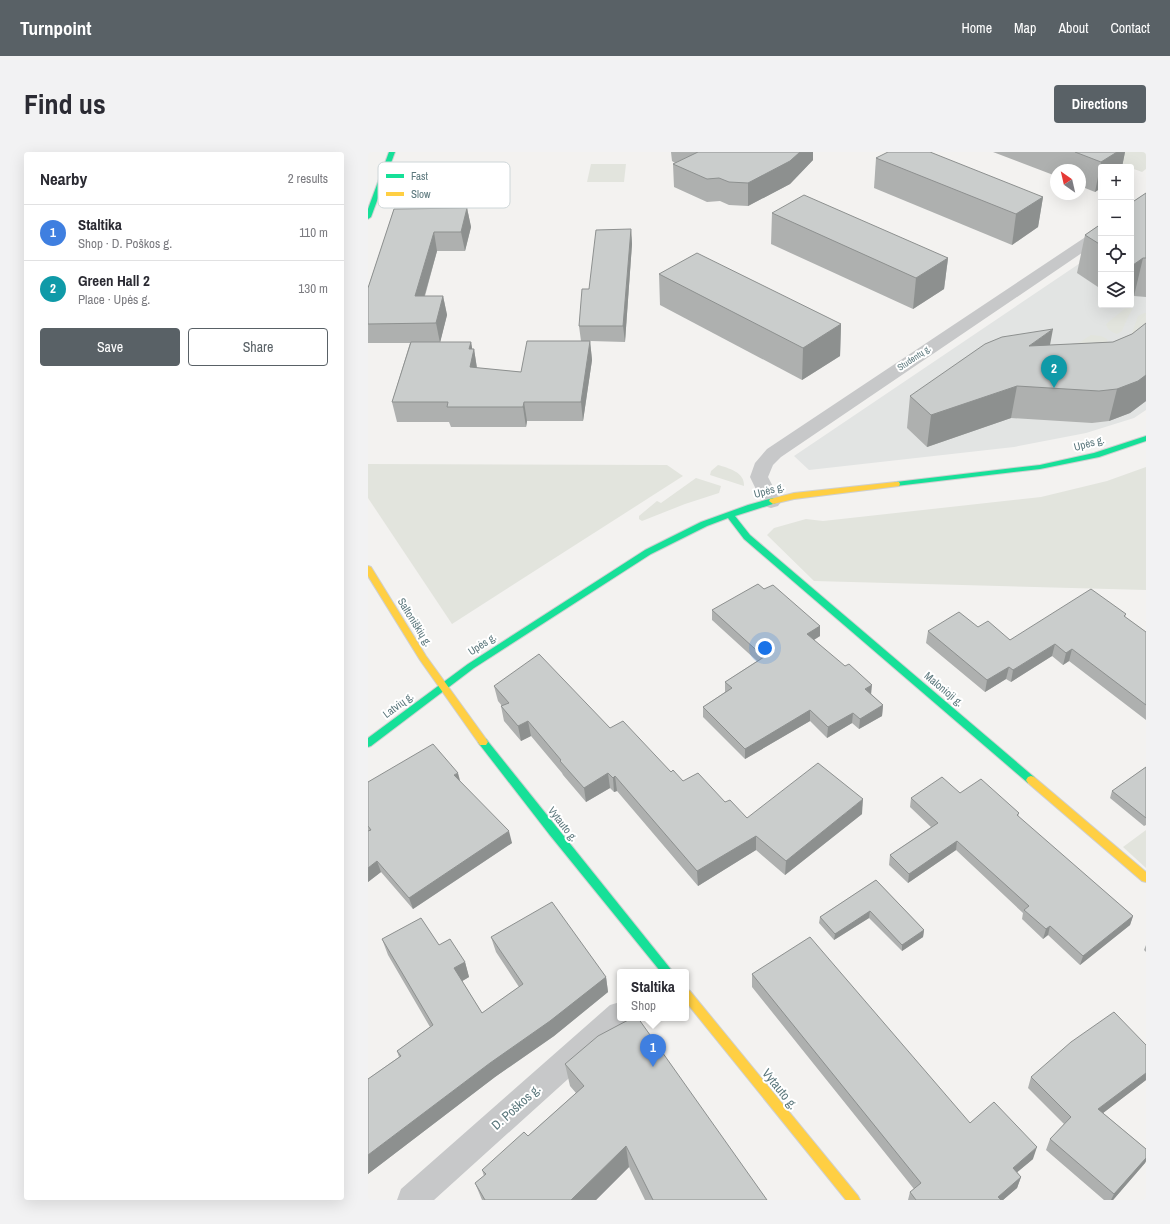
<!DOCTYPE html>
<meta charset="utf-8">
<style>
body{margin:0;font-family:"Archivo Narrow",sans-serif;background:#f2f2f3;color:#2b2b33}
.controls{position:absolute;right:12px;top:12px;display:grid;overflow:hidden;border-radius:4px;box-shadow:0 4px 16px #0002}
.controls button{width:36px;height:36px;display:grid;place-items:center;padding:0;border:0;border-bottom:1px solid #e1e1e2;background:#fff;color:#2b2b33;font:20px sans-serif}
.compass{position:absolute;left:682px;top:12px;width:36px;height:36px;border-radius:50%;background:#fff;box-shadow:0 4px 16px #0002;rotate:326deg}
.you{position:absolute;left:397px;top:496px;width:14px;height:14px;margin:-10px;border:3px solid #fff;border-radius:50%;background:#1a73e8;box-shadow:0 0 0 6px #1a73e833}
.badge{display:grid;place-items:center;width:26px;height:26px;border-radius:50%;background:#596166;color:#fff;font-size:13px;font-weight:700}
.pin{position:absolute;translate:-50% -33px;filter:drop-shadow(0 1px 2px #0008)}
.pin::after{content:'';position:absolute;top:21px;width:14px;height:12px;background:inherit;clip-path:polygon(0 0,100% 0,50% 100%)}
.popup{position:absolute;left:249px;top:817px;width:72px;height:52px;box-sizing:border-box;display:grid;place-content:center;border-radius:4px;background:#fff;filter:drop-shadow(0 1px 3px #0005);font-size:13px;white-space:nowrap;color:#7c7c81}
.popup b{font-size:15px;color:#2b2b33}
.popup::after{content:'';position:absolute;left:50%;top:100%;margin-left:-8px;border:8px solid transparent;border-top-color:#fff}
.list{margin:0;padding:0;list-style:none}
h2{display:flex;justify-content:space-between;align-items:center;height:52px;margin:0;padding:0 16px;font-size:17px}
h2 small{font-size:13px;font-weight:400;color:#7c7c81}
.list li{display:grid;grid-template-columns:26px 1fr auto;gap:12px;align-items:center;box-sizing:border-box;height:56px;padding:0 16px;border-top:1px solid #e1e1e2}
.list b{display:block;font-size:15px;white-space:nowrap}
.list p{margin:0;font-size:13px;white-space:nowrap;color:#7c7c81}
.list em{font-size:13px;font-style:normal;color:#7c7c81}
.actions{display:flex;gap:8px;padding:12px 16px}
.actions a{flex:1;padding:9px 0;border:1px solid #596166;border-radius:4px;text-align:center;font-size:14px;color:#596166}
.actions .main{background:#596166;color:#fff}
.icon{flex:none;width:22px;height:22px;fill:none;stroke:currentColor;stroke-width:2;stroke-linecap:round;stroke-linejoin:round}
.map{position:relative;flex:none;width:778px;height:1048px;overflow:hidden;border-radius:4px}
header{display:flex;align-items:center;gap:24px;box-sizing:border-box;height:56px;padding:0 20px;background:#596166;color:#fff}
header strong{font-size:19px}
nav{display:flex;gap:22px;margin-inline-start:auto;font-size:14px}
.intro{display:flex;align-items:center;justify-content:space-between;box-sizing:border-box;height:96px;padding:0 24px}
h1{margin:0;font-size:28px}
.button{padding:10px 18px;border-radius:4px;background:#596166;color:#fff;font-size:14px;font-weight:700}
main{display:flex;gap:24px;padding:0 24px}
aside{flex:1;background:#fff;border-radius:4px;box-shadow:0 4px 16px #0002}
.map>svg:first-child{display:block}
</style>
<header>
<strong>Turnpoint</strong>
<nav><a>Home</a><a>Map</a><a>About</a><a>Contact</a></nav>
</header>
<div class="intro"><h1>Find us</h1><a class="button">Directions</a></div>
<main>
<aside>
<h2>Nearby<small>2 results</small></h2>
<ul class="list">
<li><span class="badge" style="background:#3f7fe0">1</span><div><b>Staltika</b><p>Shop · D. Poškos g.</p></div><em>110 m</em></li>
<li><span class="badge" style="background:#0f9aa8">2</span><div><b>Green Hall 2</b><p>Place · Upės g.</p></div><em>130 m</em></li>
</ul>
<div class="actions"><a class="main">Save</a><a>Share</a></div>
</aside>
<div class="map">
<svg width="778" height="1048" viewBox="0 0 778 1048">
<rect width="100%" height="100%" fill="#f3f2f0"/>
<polygon fill="#e2e4e3" points="778,66 778,258 766,266 718,281 646,295 441,318 426,304 733,97 733,153 763,153 763,77"/>
<g fill="#e2e4dd">
<polygon points="720,0 778,0 778,17 774,20"/>
<polygon points="223,12 258,12 256,30 219,30"/>
<path d="M759 155 765 156 759 167 754 179 749 182C744 180 739 178 738 172Z"/>
<polygon points="776,161 778,161 778,178 763,184 770,164"/>
<polygon points="723,183 733,184 739,187 740,193 703,196"/>
<polygon points="0,312 299,313 315,324 84,472 0,346"/>
<path d="M350 313C360 316 377 320 376 334L342 323 343 319Z"/>
<polygon points="778,315 778,438 446,429 399,383 406,376 438,367 455,369 673,345 739,329"/>
<polygon points="328,326 353,334 351,341 317,352 274,369 271,367 271,364 289,349 293,351"/>
<polygon points="778,678 778,716 755,695"/>
</g>
<g fill="none" stroke-linecap="round" stroke-linejoin="round">
<defs>
<g id="fast">
<polygon points="21,0 27,0 3,65 0,67 0,57"/>
<polygon points="778,284 778,289 731,305 672,317 528,334 524,332 528,330 672,313 726,301"/>
<polygon points="405,346 408,347 409,349 408,351 367,364 382,383 666,625 668,628 666,631 660,631 376,387 360,366 339,374 283,402 106,516 3,594 0,595 0,586 100,512 277,398 333,370 380,353"/>
<polygon points="115,586 118,587 305,820 293,820 181,682 112,593 110,590 112,587"/>
</g>
<g id="slow">
<polygon points="528,330 531,330 532,332 531,334 426,347 405,352 401,349 402,347 426,341"/>
<polygon points="0,414 3,415 58,504 118,587 120,590 118,593 112,593 52,508 0,424"/>
<polygon points="663,624 666,625 778,720 778,730 774,729 660,631 658,628 660,625"/>
<polygon points="318,837 322,839 490,1044 492,1048 478,1048 318,850"/>
</g>
</defs>
<use href="#fast" stroke="#cfd0d0" stroke-width="2"/>
<use href="#slow" stroke="#cfd0d0" stroke-width="2"/>
<g fill="#c7c8c9" fill-rule="evenodd">
<polygon points="733,76 733,88 413,305 405,313 400,325 413,350 410,354 403,356 396,354 382,325 387,311 399,297 728,78"/>
<polygon points="252,850 252,866 264,866 262,871 66,1048 29,1048 33,1037 242,853"/>
</g>
<use href="#fast" fill="#16e098" fill-rule="evenodd"/>
<use href="#slow" fill="#ffcf43" fill-rule="evenodd"/>
</g>
<g fill="#aeb0af">
<polygon points="303,0 445,0 445,8 422,32 380,54 361,53 352,49 339,50 306,35 305,12 307,11 304,9"/>
<polygon points="625,0 757,0 754,15 733,15 733,36 727,40 712,34 712,18 688,18 688,24"/>
<polygon points="508,6 675,45 670,75 644,93 506,36"/>
<polygon points="778,41 778,145 766,144 763,146 763,51"/>
<polygon points="99,56 103,75 97,99 69,99 57,144 75,144 79,163 72,190 103,190 104,197 106,197 109,216 153,220 213,189 211,174 221,137 263,77 264,92 257,190 222,189 224,208 215,269 159,269 158,275 83,275 81,270 29,270 24,250 42,191 0,191 0,136 26,57"/>
<polygon points="404,61 580,106 576,137 545,157 403,92"/>
<polygon points="733,72 733,137 709,121 717,83"/>
<polygon points="291,122 473,172 472,204 434,228 292,153"/>
<polygon points="778,171 778,249 762,261 741,269 724,271 643,266 559,295 539,276 542,244 682,193 745,190 764,182"/>
<polygon points="396,437 452,474 452,484 446,488 515,553 514,564 491,577 484,571 459,586 442,569 377,607 335,565 335,555 357,540 357,530 389,509 344,468 344,458"/>
<polygon points="758,462 757,465 778,480 778,568 701,509 695,513 684,504 643,530 638,527 617,540 558,491 560,479 610,475 642,488"/>
<polygon points="126,534 242,576 315,629 357,650 379,666 494,662 417,723 388,698 330,734 249,639 246,640 242,636 218,650 195,623 194,621 163,584 153,589 136,569 133,554 134,554 130,549"/>
<polygon points="778,615 778,673 776,674 742,646 744,639"/>
<polygon points="92,629 144,691 45,757 13,720 0,730 0,630"/>
<polygon points="592,641 651,661 650,665 765,764 762,773 712,813 680,783 675,787 654,767 655,761 588,698 540,731 521,713 522,703 563,675 542,655 543,646"/>
<polygon points="508,728 556,778 555,785 534,799 501,766 466,788 451,771 452,765"/>
<polygon points="123,785 238,825 240,840 186,884 127,925 0,1022 0,927 31,905 29,899 62,875 20,803 14,787 71,793 97,810 101,825 94,829 114,861 151,835 128,800"/>
<polygon points="778,793 778,800 776,798"/>
<polygon points="384,822 602,971 665,1007 649,1020 653,1025 649,1036 635,1048 540,1048 542,1040 546,1037 384,835"/>
<polygon points="778,893 778,928 735,961 778,997 778,1009 777,1011 745,1048 736,1048 678,998 682,987 696,972 660,936 663,925"/>
<polygon points="197,912 399,1048 277,1048 261,1015 228,1048 114,1048 107,1031 116,1024 114,1018 160,984 208,941 202,934"/>
</g>
<g fill="#8d908f">
<polygon points="432,0 445,0 445,8 422,32 380,54 380,31"/>
<polygon points="749,0 757,0 754,15 733,15 733,36 727,40 733,10"/>
<polygon points="675,45 670,75 644,93 648,62"/>
<polygon points="99,56 103,75 97,99 93,80"/>
<polygon points="263,77 264,92 257,190 255,174"/>
<polygon points="66,80 69,99 51,163 47,144"/>
<polygon points="580,106 576,137 545,157 548,126"/>
<polygon points="775,106 766,144 763,146 763,121 765,113"/>
<polygon points="75,144 79,163 72,191 68,171"/>
<polygon points="473,172 472,204 434,228 435,196"/>
<polygon points="685,177 679,209 661,194"/>
<polygon points="222,189 224,208 215,269 213,250"/>
<polygon points="103,190 105,201 106,197 109,217 102,215 101,197"/>
<polygon points="778,223 778,249 762,261 741,269 749,237"/>
<polygon points="649,234 643,266 559,295 563,263"/>
<polygon points="156,250 159,269 158,275 155,255"/>
<polygon points="452,474 452,484 439,492 439,482"/>
<polygon points="687,492 684,504 643,530 645,518"/>
<polygon points="704,497 701,509 695,513 698,501"/>
<polygon points="641,515 638,527 617,540 619,528"/>
<polygon points="504,533 503,543 497,537"/>
<polygon points="515,553 514,564 491,577 492,567"/>
<polygon points="442,558 442,569 377,607 377,597"/>
<polygon points="485,561 484,571 459,586 460,575"/>
<polygon points="160,569 163,584 153,589 150,574"/>
<polygon points="90,621 93,632 86,623"/>
<polygon points="240,621 242,636 218,650 216,636"/>
<polygon points="247,624 249,639 246,640 245,626"/>
<polygon points="495,647 494,662 417,723 418,709"/>
<polygon points="141,679 144,691 45,757 41,746"/>
<polygon points="388,684 388,698 330,734 329,719"/>
<polygon points="589,689 588,698 540,731 541,722"/>
<polygon points="9,709 13,720 0,730 0,716"/>
<polygon points="502,759 501,766 466,788 467,782"/>
<polygon points="765,764 762,773 712,813 715,804"/>
<polygon points="682,774 680,783 675,787 678,777"/>
<polygon points="556,778 555,785 534,799 534,793"/>
<polygon points="97,810 101,825 91,831 86,816"/>
<polygon points="238,825 240,840 186,884 127,925 0,1022 0,1003 122,911"/>
<polygon points="778,921 778,928 726,968 730,957"/>
<polygon points="258,994 261,1015 228,1048 203,1048"/>
<polygon points="669,995 665,1007 641,1027 645,1016"/>
<polygon points="778,1006 778,1009 777,1011 745,1048 743,1048 746,1042"/>
<polygon points="653,1025 649,1036 635,1048 628,1048 630,1045"/>
</g>
<g fill="#cacdcc" stroke="#8d908f">
<polygon points="330,0 432,0 422,9 380,31 361,30 351,26 339,27 305,12"/>
<polygon points="520,0 562,0 675,45 648,62 508,6"/>
<polygon points="707,0 749,0 733,10"/>
<polygon points="778,41 778,106 775,106 765,113 763,112 763,51"/>
<polygon points="436,43 580,106 548,126 404,61"/>
<polygon points="99,56 93,80 66,80 47,144 75,144 68,171 0,172 0,136 26,57"/>
<polygon points="733,72 733,93 717,83"/>
<polygon points="263,77 255,174 211,174 214,137 221,137 228,78"/>
<polygon points="329,101 473,172 435,196 291,122"/>
<polygon points="778,171 778,223 770,229 749,237 731,239 649,234 563,263 542,244 617,192 634,185 685,177 661,194 745,190 764,182"/>
<polygon points="159,189 222,189 213,250 156,250 155,255 79,255 80,250 24,250 43,190 103,190 101,197 106,197 102,215 153,220"/>
<polygon points="390,432 396,437 405,433 452,474 439,482 477,514 481,512 504,533 497,537 515,553 492,567 485,561 460,575 442,558 377,597 335,555 364,536 357,530 396,505 344,458"/>
<polygon points="723,437 758,462 756,464 778,480 778,553 704,497 698,501 687,492 645,518 641,515 619,528 560,479 591,460 610,475 620,469 642,488"/>
<polygon points="171,502 242,576 255,569 303,620 305,618 315,629 330,621 357,650 362,648 379,666 450,611 495,647 418,709 388,684 329,719 247,624 245,626 240,621 216,636 192,609 193,608 160,569 150,574 133,554 141,551 126,534"/>
<polygon points="65,592 90,621 86,623 141,679 41,746 9,709 0,716 0,679 3,678 0,674 0,630"/>
<polygon points="778,615 778,666 744,639"/>
<polygon points="574,625 592,641 613,627 651,661 649,663 765,764 715,804 682,774 678,777 656,758 661,754 589,689 541,722 522,703 570,671 543,646"/>
<polygon points="508,728 556,778 534,793 502,759 467,782 452,765"/>
<polygon points="184,750 238,825 182,869 122,911 0,1003 0,927 33,904 29,899 65,873 14,787 53,766 71,793 82,787 97,810 86,816 114,861 155,832 123,785"/>
<polygon points="442,785 602,971 626,950 669,995 645,1016 653,1025 630,1045 633,1048 548,1048 542,1040 553,1031 384,822"/>
<polygon points="746,860 778,893 778,921 730,957 778,997 778,1006 746,1042 682,987 703,965 663,925 703,890"/>
<polygon points="264,866 270,866 399,1048 285,1048 258,994 203,1048 117,1048 107,1031 118,1022 114,1018 156,980 160,984 216,934 197,912 230,884"/>
</g>
<g text-anchor="middle" dominant-baseline="central" stroke-width="4" stroke-linejoin="round" paint-order="stroke">
<g font-size="9" fill="#5c787d" stroke="#fff">
<text transform="translate(546 206) rotate(-34)">Studentų g.</text>
</g>
<g font-size="11" fill="#5c787d" stroke="#fff">
<text transform="translate(721 291) rotate(-15)">Upės g.</text>
<text transform="translate(401 338) rotate(-15)">Upės g.</text>
<text transform="translate(47 470) rotate(58)">Saltoniškių g.</text>
<text transform="translate(114 492) rotate(-33)">Upės g.</text>
<text transform="translate(576 537) rotate(40)">Malonioji g.</text>
<text transform="translate(30 553) rotate(-37)">Latvių g.</text>
<text transform="translate(195 672) rotate(52)">Vytauto g.</text>
</g>
<g font-size="13" fill="#5c787d" stroke="#fff">
<text transform="translate(412 937) rotate(51)">Vytauto g.</text>
<text transform="translate(148 955) rotate(-42)">D. Poškos g.</text>
</g>
</g>
<rect x="10" y="10" width="132" height="46" rx="6" fill="#fff" stroke="#ced6d8" stroke-width="1"/>
<rect x="18" y="22" width="18" height="4" fill="#16e098"/>
<rect x="18" y="40" width="18" height="4" fill="#ffcf43"/>
<g font-size="11" fill="#5c787d">
<text x="43" y="28">Fast</text>
<text x="43" y="46">Slow</text>
</g>
</svg>
<div class="controls">
<button>+</button>
<button>−</button>
<button><svg class="icon" aria-label="locate" viewBox="0 0 24 24"><circle cx="12" cy="12" r="6"/><path d="M12 2v4M12 18v4M2 12h4M18 12h4"/></svg></button>
<button><svg class="icon" aria-label="layers" viewBox="0 0 24 24"><path d="M12 4l9 5-9 5-9-5zM3 14l9 5 9-5"/></svg></button>
</div>
<svg class="compass" viewBox="-18 -18 36 36"><path d="M0-13l5 13h-10z" fill="#e53935"/><path d="M0 13l5-13h-10z" fill="#7c7c81"/></svg>
<div class="you"></div>
<div class="pin badge" style="left:285px;top:915px;background:#3f7fe0">1</div>
<div class="popup"><b>Staltika</b>Shop</div>
<div class="pin badge" style="left:686px;top:236px;background:#0f9aa8">2</div>
</div>
</main>
